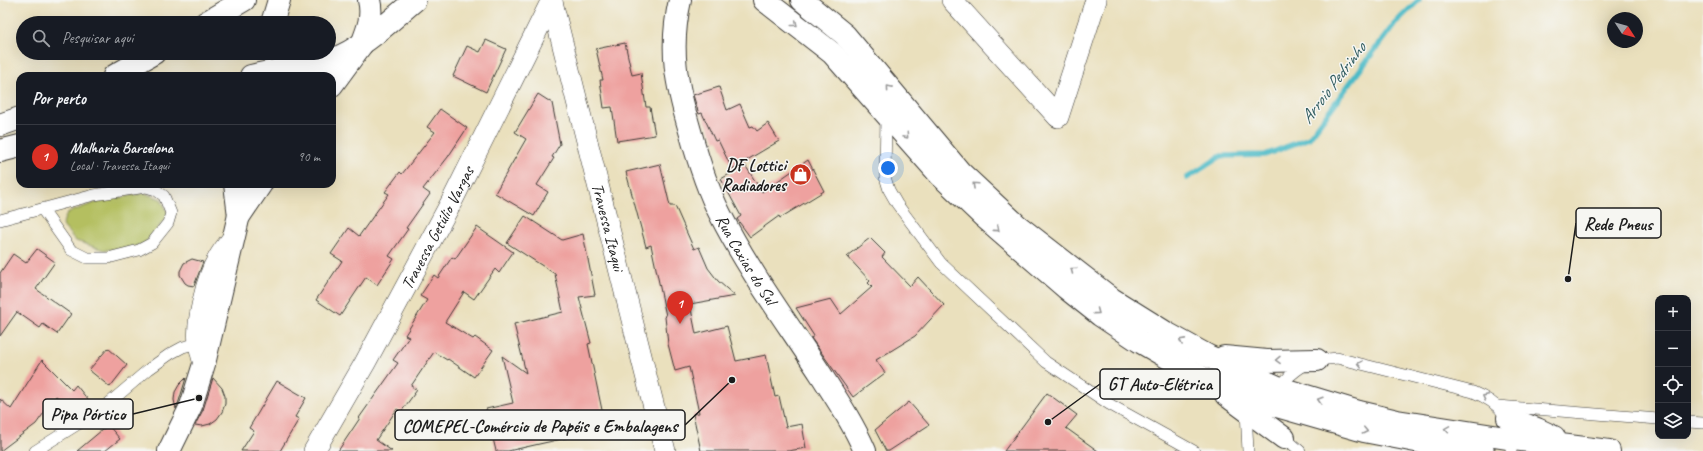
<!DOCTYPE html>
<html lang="pt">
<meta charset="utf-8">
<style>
body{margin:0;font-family:Caveat,sans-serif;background:#20242c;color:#f1f3f6}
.controls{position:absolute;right:12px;bottom:12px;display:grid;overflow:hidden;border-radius:8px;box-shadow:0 4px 16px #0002}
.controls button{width:36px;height:36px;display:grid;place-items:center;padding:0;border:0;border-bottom:1px solid #363941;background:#171b24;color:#f1f3f6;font:20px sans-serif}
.compass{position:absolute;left:1607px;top:12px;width:36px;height:36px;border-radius:50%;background:#171b24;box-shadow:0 4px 16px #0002;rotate:126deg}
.you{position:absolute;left:888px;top:168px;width:14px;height:14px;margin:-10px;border:3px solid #fff;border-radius:50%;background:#1a73e8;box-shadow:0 0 0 6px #1a73e833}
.badge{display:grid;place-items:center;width:26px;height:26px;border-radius:50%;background:#d93025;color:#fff;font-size:13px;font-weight:700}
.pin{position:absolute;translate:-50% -33px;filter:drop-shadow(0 1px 2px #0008)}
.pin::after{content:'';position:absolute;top:21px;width:14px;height:12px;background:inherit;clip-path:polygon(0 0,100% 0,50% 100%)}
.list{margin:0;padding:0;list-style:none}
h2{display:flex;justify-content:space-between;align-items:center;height:52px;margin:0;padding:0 16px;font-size:17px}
h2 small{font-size:13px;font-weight:400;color:#9ea1a6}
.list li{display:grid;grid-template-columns:26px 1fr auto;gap:12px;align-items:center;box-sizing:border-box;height:64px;padding:0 16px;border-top:1px solid #363941}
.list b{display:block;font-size:15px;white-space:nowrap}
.list p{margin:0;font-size:13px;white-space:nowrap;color:#9ea1a6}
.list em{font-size:13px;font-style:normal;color:#9ea1a6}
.icon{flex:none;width:22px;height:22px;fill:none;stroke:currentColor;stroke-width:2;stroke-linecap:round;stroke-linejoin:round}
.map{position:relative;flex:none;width:1703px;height:451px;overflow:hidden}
.search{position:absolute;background:#171b24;box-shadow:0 4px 16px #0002;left:16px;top:16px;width:320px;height:44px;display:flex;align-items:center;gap:10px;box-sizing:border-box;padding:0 14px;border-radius:22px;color:#9ea1a6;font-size:15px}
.panel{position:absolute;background:#171b24;box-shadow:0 4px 16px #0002;left:16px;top:72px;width:320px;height:116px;border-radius:12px}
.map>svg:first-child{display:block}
</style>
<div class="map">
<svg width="1703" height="451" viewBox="0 0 1703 451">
<rect width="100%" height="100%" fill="#f6f6f2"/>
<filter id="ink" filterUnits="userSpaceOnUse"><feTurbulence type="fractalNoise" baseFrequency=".025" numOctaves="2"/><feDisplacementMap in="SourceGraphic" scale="8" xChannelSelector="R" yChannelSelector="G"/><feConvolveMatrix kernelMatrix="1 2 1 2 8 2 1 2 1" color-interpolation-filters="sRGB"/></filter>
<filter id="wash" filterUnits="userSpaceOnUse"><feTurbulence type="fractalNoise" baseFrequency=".012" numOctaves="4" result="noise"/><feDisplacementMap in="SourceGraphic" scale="16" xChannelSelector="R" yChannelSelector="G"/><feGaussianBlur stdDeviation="0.9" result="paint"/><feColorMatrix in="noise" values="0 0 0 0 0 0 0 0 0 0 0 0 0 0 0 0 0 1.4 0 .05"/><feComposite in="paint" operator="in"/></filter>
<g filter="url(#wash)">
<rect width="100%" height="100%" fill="#eae0bd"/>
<polygon fill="#b4bf61" stroke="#686e3e" points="144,193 161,199 169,215 144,244 123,249 104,250 76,241 62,225 67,213 97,202"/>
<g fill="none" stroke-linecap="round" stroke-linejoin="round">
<polyline stroke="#4ebbc7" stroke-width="5.5" points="1187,178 1221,156 1265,155 1309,138 1395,23 1419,0"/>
</g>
<g id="blocks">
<g fill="#eea19f">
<polygon points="486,40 506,49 486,92 453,76 467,46 480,52"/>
<polygon points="625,43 632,75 641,73 646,107 650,107 655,135 617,141 612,107 604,108 600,80 603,80 596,49"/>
<polygon points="719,87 727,110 740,104 750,127 753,126 757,131 768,123 779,141 732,169 718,140 715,141 702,113 699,114 693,95"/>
<polygon points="538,94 552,103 560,144 552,157 554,158 537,185 548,192 534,216 495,193 526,139 515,132"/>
<polygon points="440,109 467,128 448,157 423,189 430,194 406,228 408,229 389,256 394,259 377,285 366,277 340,316 316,300 342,261 331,254 349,228 359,236 389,194 385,192 400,172 402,174 435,132 427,127"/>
<polygon points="808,160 824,191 780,218 779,216 750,237 737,219 741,216 721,179 745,165 762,192"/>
<polygon points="660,164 670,206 675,206 694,249 699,247 708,268 718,281 735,296 690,304 696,334 727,326 736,361 766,355 775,397 779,396 786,427 802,424 806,448 788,451 701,451 693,414 699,413 689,367 675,371 668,344 665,317 666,316 651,245 646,247 626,172"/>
<polygon points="525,216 562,240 583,234 595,295 579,297 591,343 588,344 606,429 508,451 496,451 486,409 513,403 502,356 526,373 514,324 563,312 555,274 507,243"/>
<polygon points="477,227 513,252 499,273 495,269 474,299 464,292 445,322 473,339 475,337 493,350 474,377 448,359 447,360 434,352 411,386 417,390 401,412 397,409 376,440 392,451 338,451 360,418 359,418 398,363 393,360 409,337 405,335 427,300 420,296 434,275 438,278 452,257 455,259"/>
<polygon points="870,238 885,253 882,257 910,286 918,277 944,305 915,336 876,360 885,373 853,397 811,338 814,336 796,308 831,299 841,314 872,287 868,283 870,281 847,256"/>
<polygon points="37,249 55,262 36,289 71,314 57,334 43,324 40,328 17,312 0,336 0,273 13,254 26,263"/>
<polygon points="192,259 203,262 194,286 188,285 185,283 180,275 180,271 184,263"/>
<polygon points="108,348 127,365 110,387 89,370"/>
<polygon points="42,360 72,390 76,385 89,401 86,404 90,408 79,415 56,396 36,424 0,451 0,399 11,409"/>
<polygon points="186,378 179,401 176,409 174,400 175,392 179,385"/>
<polygon points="213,378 222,388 225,396 225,404 222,412 217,419 210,424 202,426 195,425 203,410"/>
<polygon points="277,381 306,398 295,417 299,419 280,451 241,451 254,431 249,428"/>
<polygon points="1047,393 1077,415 1066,428 1098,451 1004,451"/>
<polygon points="909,402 929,425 889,451 886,451 875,430"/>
<polygon points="108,425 120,439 105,451 77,451"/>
</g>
</g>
</g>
<g filter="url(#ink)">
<use href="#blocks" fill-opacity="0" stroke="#3b3934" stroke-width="1"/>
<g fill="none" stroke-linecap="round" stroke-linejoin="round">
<defs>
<g id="service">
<polyline points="886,116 885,177 889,190 897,204 941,263 1046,362 1109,404 1194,451"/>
<polyline points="0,220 94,195 146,187 156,190 164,196 171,213 168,223 152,243 139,250 108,258 87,258 71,250 42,209"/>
<path d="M1279 390C1285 377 1305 362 1318 360 1325 359 1331 359 1337 358L1473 392C1500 403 1516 420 1511 451"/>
<polyline points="1498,406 1658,419"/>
<polyline points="1246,410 1248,451"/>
<polyline points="1688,422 1703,423"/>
<polyline points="1283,436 1300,451"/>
<polyline points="35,451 102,409 149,369 170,354 183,347 199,343"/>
</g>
<g id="minor">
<polyline points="952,0 1058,117 1096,0"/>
<path id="s1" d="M552 2 665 451"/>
<path d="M204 364C202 357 200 350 199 343 196 322 207 277 218 259 222 251 229 244 234 236"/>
<path id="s2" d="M314 451 365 363 453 199 552 0"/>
</g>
<g id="tertiary">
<path id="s3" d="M680 0C669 49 676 83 690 131 698 160 707 189 721 216 749 271 786 321 820 373 836 398 853 423 865 451"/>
</g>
<g id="secondary">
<polyline points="332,85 362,44"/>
<polyline points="240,215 261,184"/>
<polyline points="169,451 191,406 204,364 243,198"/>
</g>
<g id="trunk">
<polyline points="764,0 832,53 939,174 984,217 1066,288 1100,315 1139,341 1203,378 1273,405 1364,431 1431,444 1483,451"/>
<polyline points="802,0 845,35 960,172 1018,226 1112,299 1168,334 1208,356 1280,388 1359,412 1397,421 1513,439 1609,451"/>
<polyline points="205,23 244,0"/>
<polyline points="272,23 279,0"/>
<path d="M362 44C368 29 373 16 369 0"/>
<polyline points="114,76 154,53"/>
<path d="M251 76C278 69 306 68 333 59 362 49 391 20 415 0"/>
<polyline points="0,125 20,118"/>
<polyline points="0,151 20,146"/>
<polyline points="235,184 239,216"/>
<polyline points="1224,357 1267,361 1317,360"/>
<polyline points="1226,395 1284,438"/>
<polyline points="1508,418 1537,429 1554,437"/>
</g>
</defs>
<use href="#service" stroke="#3b3934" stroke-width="12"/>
<use href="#minor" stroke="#3b3934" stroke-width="22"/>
<use href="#tertiary" stroke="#3b3934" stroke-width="24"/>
<use href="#secondary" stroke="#3b3934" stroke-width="24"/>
<use href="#trunk" stroke="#3b3934" stroke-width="24"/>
<use href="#service" stroke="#fff" stroke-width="11"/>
<use href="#minor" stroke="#fff" stroke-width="21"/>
<use href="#tertiary" stroke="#fff" stroke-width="22"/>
<use href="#secondary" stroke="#fff" stroke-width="22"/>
<use href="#trunk" stroke="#fff" stroke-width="22"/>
</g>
<defs><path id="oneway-chevron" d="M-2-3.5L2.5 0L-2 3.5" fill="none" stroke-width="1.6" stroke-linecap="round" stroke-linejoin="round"/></defs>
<g stroke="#999">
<use href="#oneway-chevron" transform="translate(795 24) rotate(39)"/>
<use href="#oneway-chevron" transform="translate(889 88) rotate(-130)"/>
<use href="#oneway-chevron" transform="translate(906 136) rotate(49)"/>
<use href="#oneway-chevron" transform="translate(975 185) rotate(-137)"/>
<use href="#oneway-chevron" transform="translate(997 229) rotate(41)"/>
<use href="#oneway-chevron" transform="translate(1073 270) rotate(-143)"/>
<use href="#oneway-chevron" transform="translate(1097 312) rotate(37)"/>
<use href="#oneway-chevron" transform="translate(1182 341) rotate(-152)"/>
<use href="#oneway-chevron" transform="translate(1278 360) rotate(179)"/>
<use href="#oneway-chevron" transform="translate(1360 364) rotate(-167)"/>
<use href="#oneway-chevron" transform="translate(1485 397) rotate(-153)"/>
<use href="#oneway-chevron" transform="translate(1320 400) rotate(-163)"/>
<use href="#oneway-chevron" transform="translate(1447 429) rotate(-171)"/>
<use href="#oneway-chevron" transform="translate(1365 431) rotate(13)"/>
</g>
</g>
<defs>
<symbol id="shop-disc" viewBox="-11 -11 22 22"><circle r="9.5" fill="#c8321e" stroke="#f6f6f2"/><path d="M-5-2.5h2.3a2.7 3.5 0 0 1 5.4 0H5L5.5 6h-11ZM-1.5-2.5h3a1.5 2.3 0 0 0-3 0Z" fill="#fff"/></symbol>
</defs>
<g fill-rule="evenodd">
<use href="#shop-disc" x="788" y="162" width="25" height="25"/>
</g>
<g text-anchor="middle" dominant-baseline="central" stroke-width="3" stroke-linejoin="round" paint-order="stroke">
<g font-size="17" font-weight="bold" fill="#1c1c1c" stroke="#f6f6f2" text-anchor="end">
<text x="786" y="165">DF Lottici<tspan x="786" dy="20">Radiadores</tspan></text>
</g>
<g font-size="17" fill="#1c1c1c" stroke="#f6f6f2">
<text stroke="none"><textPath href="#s1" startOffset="232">Travessa Itaqui</textPath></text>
<text stroke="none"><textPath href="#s2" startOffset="255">Travessa Getúlio Vargas</textPath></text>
<text stroke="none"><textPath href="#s3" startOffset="274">Rua Caxias do Sul</textPath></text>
</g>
<g font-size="18" font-style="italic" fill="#305c60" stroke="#f6f6f2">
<text transform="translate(1333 83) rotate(-53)">Arroio Pedrinho</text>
</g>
</g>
<path fill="none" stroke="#1c1c1c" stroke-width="1.5" d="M1568 279L1576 223M1048 422L1100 384M199 398L133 414M732 380L685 425"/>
<g fill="#1c1c1c" stroke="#f6f6f2" stroke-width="1.5">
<circle cx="1568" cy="279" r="4"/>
<circle cx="1048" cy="422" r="4"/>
<circle cx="199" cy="398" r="4"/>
<circle cx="732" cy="380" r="4"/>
</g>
<g fill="#f6f6f2" stroke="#1c1c1c" stroke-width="1.5">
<rect x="1576" y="208" width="85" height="30" rx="4"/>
<rect x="1100" y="369" width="120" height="30" rx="4"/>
<rect x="43" y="399" width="90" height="30" rx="4"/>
<rect x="395" y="410" width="290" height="30" rx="4"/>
</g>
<g font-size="18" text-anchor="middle" font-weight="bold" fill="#1c1c1c">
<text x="1618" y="230">Rede Pneus</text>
<text x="1160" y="390">GT Auto-Elétrica</text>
<text x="88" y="420">Pipa Pórtico</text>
<text x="540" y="432">COMEPEL-Comércio de Papéis e Embalagens</text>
</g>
</svg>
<div class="controls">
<button>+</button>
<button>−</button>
<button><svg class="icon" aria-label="locate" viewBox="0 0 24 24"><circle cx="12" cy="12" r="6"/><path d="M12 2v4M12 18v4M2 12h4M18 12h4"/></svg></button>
<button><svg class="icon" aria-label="layers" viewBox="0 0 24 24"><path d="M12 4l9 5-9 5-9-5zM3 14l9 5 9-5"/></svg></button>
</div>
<svg class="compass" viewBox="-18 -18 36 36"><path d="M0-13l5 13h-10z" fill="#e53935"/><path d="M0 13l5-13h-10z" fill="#9ea1a6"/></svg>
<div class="you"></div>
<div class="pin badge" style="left:680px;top:324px">1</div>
<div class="search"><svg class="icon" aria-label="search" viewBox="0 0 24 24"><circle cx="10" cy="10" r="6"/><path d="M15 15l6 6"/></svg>Pesquisar aqui</div>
<section class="panel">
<h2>Por perto<small></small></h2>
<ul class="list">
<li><span class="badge">1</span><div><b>Malharia Barcelona</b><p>Local · Travessa Itaqui</p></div><em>90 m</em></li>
</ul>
</section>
</div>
